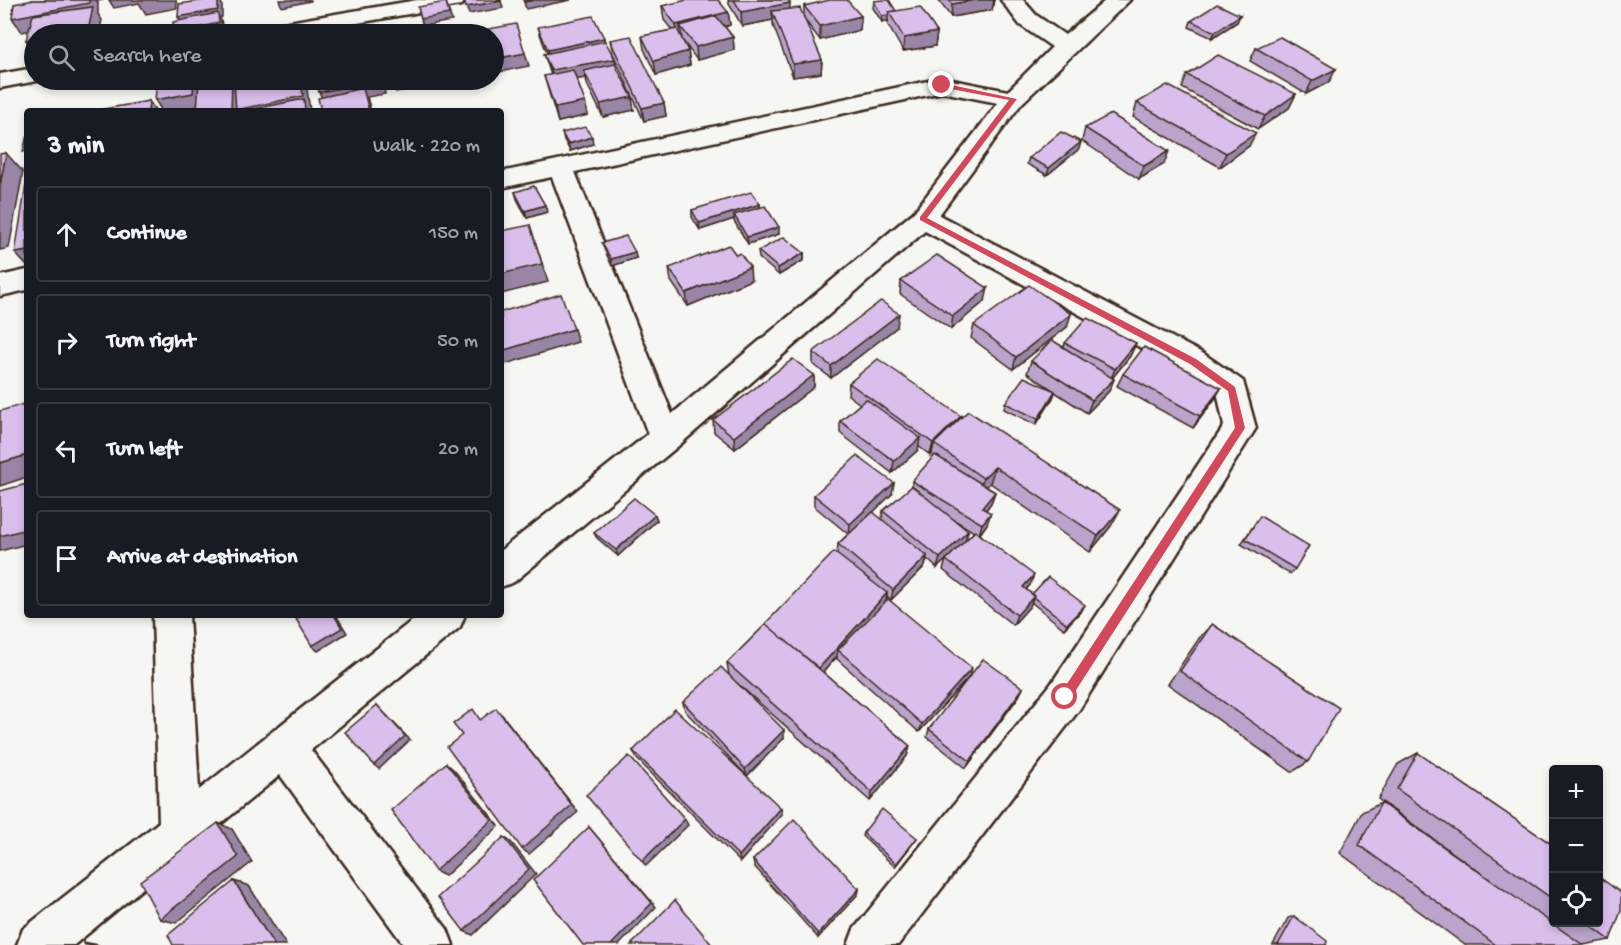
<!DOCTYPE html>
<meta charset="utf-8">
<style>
body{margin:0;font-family:"Gochi Hand",sans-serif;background:#242831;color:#f1f3f6}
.controls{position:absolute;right:18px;bottom:18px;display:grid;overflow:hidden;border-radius:6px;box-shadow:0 3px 9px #0003}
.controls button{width:54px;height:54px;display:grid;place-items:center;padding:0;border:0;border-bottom:2px solid #363941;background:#171b24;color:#f1f3f6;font:30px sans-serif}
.stop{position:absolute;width:18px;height:18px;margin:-14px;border:4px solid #d1495b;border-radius:50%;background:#fff}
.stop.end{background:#d1495b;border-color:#fff;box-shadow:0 2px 6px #0008}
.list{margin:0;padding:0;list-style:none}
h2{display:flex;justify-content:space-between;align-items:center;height:78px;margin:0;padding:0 24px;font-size:26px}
h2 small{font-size:20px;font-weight:400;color:#9ea1a6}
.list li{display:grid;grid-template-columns:39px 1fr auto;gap:18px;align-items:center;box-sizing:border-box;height:96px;margin:0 12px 12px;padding:0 12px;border:2px solid #363941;border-radius:6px}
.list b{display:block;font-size:22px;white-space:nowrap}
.list em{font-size:20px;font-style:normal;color:#9ea1a6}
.icon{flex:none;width:33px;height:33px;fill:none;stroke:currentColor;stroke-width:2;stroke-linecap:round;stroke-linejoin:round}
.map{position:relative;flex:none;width:1621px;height:945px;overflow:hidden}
.search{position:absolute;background:#171b24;box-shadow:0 3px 9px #0003;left:24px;top:24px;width:480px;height:66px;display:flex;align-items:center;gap:15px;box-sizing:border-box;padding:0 21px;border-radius:33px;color:#9ea1a6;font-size:22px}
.panel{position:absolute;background:#171b24;box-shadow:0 3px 9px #0003;left:24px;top:108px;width:480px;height:510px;border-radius:6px}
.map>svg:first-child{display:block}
</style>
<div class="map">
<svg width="1621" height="945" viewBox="0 0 1621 945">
<rect width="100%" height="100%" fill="#f6f6f2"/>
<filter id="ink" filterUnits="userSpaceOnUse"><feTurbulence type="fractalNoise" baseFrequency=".0167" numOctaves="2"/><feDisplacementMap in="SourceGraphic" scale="12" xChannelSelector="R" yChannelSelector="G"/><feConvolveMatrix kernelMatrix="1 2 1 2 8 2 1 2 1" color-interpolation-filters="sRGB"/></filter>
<g filter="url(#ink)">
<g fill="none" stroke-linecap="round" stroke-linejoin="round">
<defs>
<g id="minor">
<polygon points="417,0 465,0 462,5 454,6 295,34 249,34 252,29 260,27"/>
<path d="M1001 0H1023L1036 15 1065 35 1106 0H1130L1021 104 939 215 1204 354 1243 381 1256 428 1079 710 898 945H848L854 929 1051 684 1224 426 1218 396 1182 370 925 231 677 447 514 582 501 587V550L648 434 552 177 501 188V172L942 78 1008 91 1052 47 1020 25ZM942 92 998 103 914 212 672 414 575 172Z"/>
<polygon points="34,68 34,80 42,80 0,88 0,74"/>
<polygon points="27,270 27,290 0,296 0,276"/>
<polygon points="153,615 189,615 199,790 419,615 465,615 460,627 311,750 447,929 453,945 404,945 280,775 74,945 17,945 23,929 159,822"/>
</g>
</defs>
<use href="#minor" stroke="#3b2a1e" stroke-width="5"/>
<use href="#minor" fill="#f6f6f2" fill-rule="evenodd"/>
</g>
<g fill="#bba4cc" stroke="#3b2a1e" stroke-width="1.5" fill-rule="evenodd">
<polygon points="728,0 788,0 790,9 804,19 804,6 861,16 860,30 820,40 804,19 822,60 821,73 793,77 773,25 773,20 742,26 729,4"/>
<polygon points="938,0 994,0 992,10 951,17"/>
<polygon points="874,1 896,11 937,32 935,46 903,51 888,25 888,21 882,22 873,8"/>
<polygon points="662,6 728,12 730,25 725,27 733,37 734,50 697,60 683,41 688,51 690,65 656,75 644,49 642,36 672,30 664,20"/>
<polygon points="1240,15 1237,22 1212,38 1189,27 1191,21"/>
<polygon points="538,27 604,41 634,110 603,117 587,84 586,78 577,79 588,115 558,122 544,76 551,75 544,54 547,53 542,40"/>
<polygon points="610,40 664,103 666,116 644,121 613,54"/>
<polygon points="1256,48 1329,82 1306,94 1250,61"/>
<polygon points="1187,75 1296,94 1289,108 1258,129 1182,88"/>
<polygon points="1137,103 1249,146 1220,167 1133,117"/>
<polygon points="1085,128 1164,164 1139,179 1082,141"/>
<polygon points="562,133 593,144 570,151 564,140"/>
<polygon points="1079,149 1047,175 1027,164 1029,158"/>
<polygon points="515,192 545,205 547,212 527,218 517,199"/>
<polygon points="760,204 760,207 779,234 748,244 734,221 734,219 700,230 692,217 692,210"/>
<polygon points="602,243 636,258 612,266 604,249"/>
<polygon points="758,251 804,253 804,260 779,275 759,258"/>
<polygon points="669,268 751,280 688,306 671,281"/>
<polygon points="901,281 985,301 951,329 900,294"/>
<polygon points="974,325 1067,327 1013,369 971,338"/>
<polygon points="897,327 831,378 813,364 813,352"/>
<polygon points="1065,343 1136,343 1130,356 1112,378 1114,379 1109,391 1087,413 1055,392 1053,398 1036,425 1004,409 1005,403 1053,390 1027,373 1031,361 1064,347"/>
<polygon points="1123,374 1221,388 1214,400 1193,428 1117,386"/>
<polygon points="814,375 814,387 735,449 714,432 713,420"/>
<path d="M849 383 1111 526 1090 552 990 483 986 487 995 492 991 503 986 510 987 524 980 534 1030 585 1026 589 1032 594 1082 610 1064 629 1031 602 1030 606 1013 625 943 570 946 560 951 555 937 568 927 559 925 566 891 600 887 596 886 601 969 677 919 732 837 659V657L823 672 910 746 907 756 870 801 738 684 784 738 747 776 685 711 683 702 729 675 727 663 837 554 838 544 848 534 814 506V495L892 494 873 512 882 520 883 511 912 487V481L931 460 932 453 930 455 918 446V450L892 473 840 433V421L860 404 848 395ZM956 521 974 532 965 540 968 531Z"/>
<polygon points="655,515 657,520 618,556 597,538 594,533"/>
<polygon points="1260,516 1295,569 1290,574 1241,544"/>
<polygon points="1212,624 1308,762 1292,772 1168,684 1200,637"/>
<polygon points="1023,688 1019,696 966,768 927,737 929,729"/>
<polygon points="633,751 782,814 740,862 637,759"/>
<polygon points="1418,753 1554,846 1554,922 1599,922 1610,940 1583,945 1465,945 1340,853 1362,812 1381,803 1495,883 1378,799 1398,764"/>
<polygon points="863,833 917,838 895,867 862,836"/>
<polygon points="753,860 859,889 858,894 818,938 754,866"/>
<polygon points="1294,916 1326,945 1273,945 1288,918"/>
</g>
<g fill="#9986a6" stroke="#3b2a1e" stroke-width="1.5">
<polygon points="31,0 104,0 97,1 98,3 98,14 102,20 99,34 63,34 91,18 22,32 12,18 39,11"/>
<polygon points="109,0 176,0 177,8 146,14 139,3 114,8"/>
<polygon points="218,0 220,0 222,5 222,17 220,17 221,20 223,30 201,34 176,34 174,33 182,24 178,17"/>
<polygon points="279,0 311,0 311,1 282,7"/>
<polygon points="534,0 571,0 526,9 524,2"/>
<polygon points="975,0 994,0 992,10 951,17 952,4"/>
<polygon points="501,1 503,8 469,14 466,7"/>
<polygon points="446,2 452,21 423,26 421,19"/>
<polygon points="790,3 790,16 772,11 773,20 742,26 741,12"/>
<polygon points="728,12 730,25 688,36 680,26 682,38 678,39 676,25"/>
<polygon points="888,15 888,21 882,22 882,16"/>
<polygon points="1240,15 1237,22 1212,38 1215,32"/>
<polygon points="861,16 860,30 820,40 820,26"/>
<polygon points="937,32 935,46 903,51 904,38"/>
<polygon points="733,37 734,50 697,60 696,47"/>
<polygon points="604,38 606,52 551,63 548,50"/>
<polygon points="34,39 34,51 26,40"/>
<polygon points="688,51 690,65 656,75 654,61"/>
<polygon points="525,53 529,66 494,73 494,59"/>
<polygon points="615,59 617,73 584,71 586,78 554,83 551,70"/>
<polygon points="822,60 821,73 793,77 793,64"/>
<polygon points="1336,69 1329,82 1306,94 1312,81"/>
<polygon points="194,80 203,80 202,106 175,111 162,111 155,100"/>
<polygon points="232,80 235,80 240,87 305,80 306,82 310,111 226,111"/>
<polygon points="379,80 383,80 385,94 367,97 371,111 326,105 319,92"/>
<polygon points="418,80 419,80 421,87 396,92 393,85"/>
<polygon points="424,80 459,80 426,86"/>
<polygon points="1296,94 1289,108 1258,129 1265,116"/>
<polygon points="632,97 634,110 603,117 600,104"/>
<polygon points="149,101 156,111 148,111"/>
<polygon points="585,102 588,115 558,122 555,108"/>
<polygon points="664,103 666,116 644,121 642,108"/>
<polygon points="1256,133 1249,146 1220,167 1226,153"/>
<polygon points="592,137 593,144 570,151 568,144"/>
<polygon points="1081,142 1079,149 1047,175 1049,168"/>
<polygon points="1169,151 1164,164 1139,179 1144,166"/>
<polygon points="6,153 23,172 9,248 0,250 0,185"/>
<polygon points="760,204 760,211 734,215 734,219 700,230 699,223"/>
<polygon points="545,205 547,212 527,218 525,211"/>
<polygon points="530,225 548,282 501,294 501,274"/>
<polygon points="779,227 779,234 748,244 747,237"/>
<polygon points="27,251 27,266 15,253"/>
<polygon points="635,252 636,258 612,266 611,259"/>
<polygon points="804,253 804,260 779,275 778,268"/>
<polygon points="750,267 751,280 688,306 686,293"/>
<polygon points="988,288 985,301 951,329 953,316"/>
<polygon points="899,314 897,327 831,378 831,366"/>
<polygon points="1071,314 1067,327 1013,369 1016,357"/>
<polygon points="574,329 578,342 502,365 501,362 501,351"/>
<polygon points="1136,343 1130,356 1110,381 1115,369"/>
<polygon points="814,375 814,387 735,449 734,437"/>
<polygon points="1114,379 1109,391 1087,413 1092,400"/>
<polygon points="1221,388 1214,400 1193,428 1200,416"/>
<polygon points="1055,391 1053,398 1036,425 1038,419"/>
<polygon points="961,416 958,428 934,444 932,453 930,455 933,443"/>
<polygon points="920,438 918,450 892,473 894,461"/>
<polygon points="27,455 27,477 0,486 0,463"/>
<polygon points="995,467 990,483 979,495 983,478"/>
<polygon points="894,483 892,494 849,535 850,524"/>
<polygon points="995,492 991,503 979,519 982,508"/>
<polygon points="27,505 27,544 0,551 0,536"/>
<polygon points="1120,510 1111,526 1090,552 1098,536"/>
<polygon points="991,513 987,524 979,535 982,524"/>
<polygon points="655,515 657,520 618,556 616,550"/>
<polygon points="968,531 965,542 937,568 940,558"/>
<polygon points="927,556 925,566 891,600 893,590"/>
<polygon points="1034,575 1030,585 1019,597 1023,587"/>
<polygon points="887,593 886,603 838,650 837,656 819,677 819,668"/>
<polygon points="1034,596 1030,606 1013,625 1017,615"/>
<polygon points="1085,605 1082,610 1064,629 1067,624"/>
<polygon points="334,615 336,615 347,633 318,651 312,646"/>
<polygon points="972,668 969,677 919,732 922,724"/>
<polygon points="1023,688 1019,696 966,768 970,761"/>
<polygon points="377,705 410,740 379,769 374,765"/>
<polygon points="503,716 578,812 529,854 522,849"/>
<polygon points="784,730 784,738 747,776 745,769"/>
<polygon points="910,746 907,756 870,801 872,792"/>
<polygon points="446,763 454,770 499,826 445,876 435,871"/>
<polygon points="781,808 782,814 740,862 739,856"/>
<polygon points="685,819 688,825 646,866 642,861"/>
<polygon points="218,823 232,829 252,862 176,923 160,919"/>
<polygon points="589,827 656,907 619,945 611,945"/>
<polygon points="504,837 511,842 536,874 473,935 464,931"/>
<polygon points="234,881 249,886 286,945 274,945"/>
<polygon points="859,889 858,894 818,938 818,934"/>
<polygon points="83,942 99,945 85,945"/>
</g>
<g fill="#dabfed" stroke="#3b2a1e" stroke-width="1.5">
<polygon points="34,0 89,0 89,3 12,18 14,4"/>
<polygon points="206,0 218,0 218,10 178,17 179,4"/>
<polygon points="464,0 501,0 501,1 466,7"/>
<polygon points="523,0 534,0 524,2"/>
<polygon points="687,0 718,0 728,12 676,25 662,6"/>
<polygon points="734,0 788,0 790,3 741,12"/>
<polygon points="830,0 847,0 861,16 820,26 804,6"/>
<polygon points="882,0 889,0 896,11 889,12 888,15 882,16 874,1"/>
<polygon points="949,0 975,0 952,4"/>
<polygon points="446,2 449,14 421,19 418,7"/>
<polygon points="1217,4 1240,15 1215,32 1191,21"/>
<polygon points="93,7 88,31 63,34 34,34 34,39 26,40 33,15"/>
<polygon points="920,7 937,32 904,38 889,12"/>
<polygon points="800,8 822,60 793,64 772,11"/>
<polygon points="218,13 219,23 174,33 173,22"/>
<polygon points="593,16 604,38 548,50 538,27"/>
<polygon points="716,16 733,37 696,47 680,26"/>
<polygon points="516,24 525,53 494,59 494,34 473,34 472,32"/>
<polygon points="677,29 688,51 654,61 642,36"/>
<polygon points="631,36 664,103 642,108 610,40"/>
<polygon points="1280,37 1336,69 1312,81 1256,48"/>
<polygon points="605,41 615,59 551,70 544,54"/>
<polygon points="1218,55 1296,94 1265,116 1187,75"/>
<polygon points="615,64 632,97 600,104 584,71"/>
<polygon points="573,70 585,102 555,108 544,76"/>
<polygon points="157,80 194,80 193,93 155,100"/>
<polygon points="199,80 232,80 231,110 197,111"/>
<polygon points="244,80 301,80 303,96 236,110 234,82"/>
<polygon points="318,80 379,80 380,81 319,92"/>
<polygon points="392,80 418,80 393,85"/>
<polygon points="1167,85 1256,133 1226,153 1137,103"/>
<polygon points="363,88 369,111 321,111 318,98"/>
<polygon points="304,99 305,111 244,111"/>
<polygon points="149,101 148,111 99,111 99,110"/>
<polygon points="1111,114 1169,151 1144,166 1085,128"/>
<polygon points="585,127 592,137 568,144 562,133"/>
<polygon points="1061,132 1081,142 1049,168 1029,158"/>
<polygon points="27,135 27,151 23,152"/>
<polygon points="6,153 0,185 0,154"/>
<polygon points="27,178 27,251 15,253"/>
<polygon points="534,186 545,205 525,211 515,192"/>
<polygon points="751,192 760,204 699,223 692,210"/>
<polygon points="765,206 779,227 747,237 734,215"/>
<polygon points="530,225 542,264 501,274 501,231"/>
<polygon points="626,236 635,252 611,259 602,243"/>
<polygon points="784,237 804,253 778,268 758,251"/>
<polygon points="729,245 736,255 740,253 750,267 686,293 669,268"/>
<polygon points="937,255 988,288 953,316 901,281"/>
<polygon points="1029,285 1071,314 1016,357 974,325"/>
<polygon points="561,294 574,329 501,351 501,312"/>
<polygon points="881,301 899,314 831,366 813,352"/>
<polygon points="1087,318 1136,343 1115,369 1065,343"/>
<polygon points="1052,340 1114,379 1092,400 1031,361"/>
<polygon points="1144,347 1221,388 1200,416 1123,374"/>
<polygon points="793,359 814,375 734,437 713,420"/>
<polygon points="878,359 961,416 933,443 849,383"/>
<polygon points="1024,377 1055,391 1038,419 1005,403"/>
<polygon points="866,399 920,438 894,461 840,421"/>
<polygon points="27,403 27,455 0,463 0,411"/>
<polygon points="968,411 1120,510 1098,536 995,467 983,478 934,444"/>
<polygon points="935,455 995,492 982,508 991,513 982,524 912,481"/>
<polygon points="857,456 894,483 850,524 814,495"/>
<polygon points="27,484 27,505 23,530 0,536 0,491"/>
<polygon points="912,486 968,531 940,558 883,511"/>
<polygon points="634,498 655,515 616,550 594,533"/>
<polygon points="873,512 927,556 893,590 838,544"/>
<polygon points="1260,516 1309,546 1295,569 1245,539"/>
<polygon points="975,531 1034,575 1023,587 1034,596 1017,615 946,560"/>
<polygon points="834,552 887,593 819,668 765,624"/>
<polygon points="1048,577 1085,605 1067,624 1033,597 1034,596 1032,594"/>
<polygon points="888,599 972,668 922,724 838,650"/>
<polygon points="303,615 334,615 342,628 312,646 296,619"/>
<polygon points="766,624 910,746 872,792 727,663"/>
<polygon points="1212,624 1339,708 1308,762 1180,671"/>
<polygon points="983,659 1023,688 970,761 929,729"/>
<polygon points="721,667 784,730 745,769 683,702"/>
<polygon points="377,705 405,736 374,765 345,732"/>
<polygon points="496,708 572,805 522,849 447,747 462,735 453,724 473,709 480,720"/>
<polygon points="675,709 781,808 739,856 633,751"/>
<polygon points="1418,753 1554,846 1554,900 1397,789"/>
<polygon points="629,756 685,819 642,861 586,795"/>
<polygon points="446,763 492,820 435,871 391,810"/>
<polygon points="1381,803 1583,945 1496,945 1359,845"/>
<polygon points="882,809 917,838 896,864 863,833"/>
<polygon points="794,819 859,889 818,934 753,860"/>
<polygon points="218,823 238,857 160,919 140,881"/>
<polygon points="589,827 652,903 611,945 583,945 533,880"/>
<polygon points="504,837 529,869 464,931 438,897"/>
<polygon points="1599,877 1621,893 1621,911 1610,940 1586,922 1599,922"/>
<polygon points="234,881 274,945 173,945 168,935"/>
<polygon points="675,900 712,945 631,945"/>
<polygon points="1294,916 1327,941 1326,945 1278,945"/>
</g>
</g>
<polygon fill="#d1495b" points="942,83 1017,99 927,218 1196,359 1235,387 1245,428 1069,701 1065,702 1059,697 1061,693 1235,428 1228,391 1190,364 920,220 920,217 1009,100 940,87"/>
</svg>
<div class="controls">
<button>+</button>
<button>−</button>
<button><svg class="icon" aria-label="locate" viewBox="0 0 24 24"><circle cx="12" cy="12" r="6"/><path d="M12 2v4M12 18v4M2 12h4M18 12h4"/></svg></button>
</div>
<div class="stop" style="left:1065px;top:697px"></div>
<div class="stop end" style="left:942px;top:85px"></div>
<div class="search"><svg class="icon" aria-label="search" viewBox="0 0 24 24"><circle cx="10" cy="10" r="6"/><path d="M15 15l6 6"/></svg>Search here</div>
<section class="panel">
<h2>3 min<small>Walk · 220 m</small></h2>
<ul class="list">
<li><svg class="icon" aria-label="ahead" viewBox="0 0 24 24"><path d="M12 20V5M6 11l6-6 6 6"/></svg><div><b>Continue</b></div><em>150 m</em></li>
<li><svg class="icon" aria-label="right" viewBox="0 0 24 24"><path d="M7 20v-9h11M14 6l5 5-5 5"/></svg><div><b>Turn right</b></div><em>50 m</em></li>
<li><svg class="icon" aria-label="left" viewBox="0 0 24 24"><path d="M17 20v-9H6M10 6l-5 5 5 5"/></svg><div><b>Turn left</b></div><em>20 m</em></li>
<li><svg class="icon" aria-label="arrive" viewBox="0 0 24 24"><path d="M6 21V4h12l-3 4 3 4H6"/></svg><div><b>Arrive at destination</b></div></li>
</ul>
</section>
</div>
